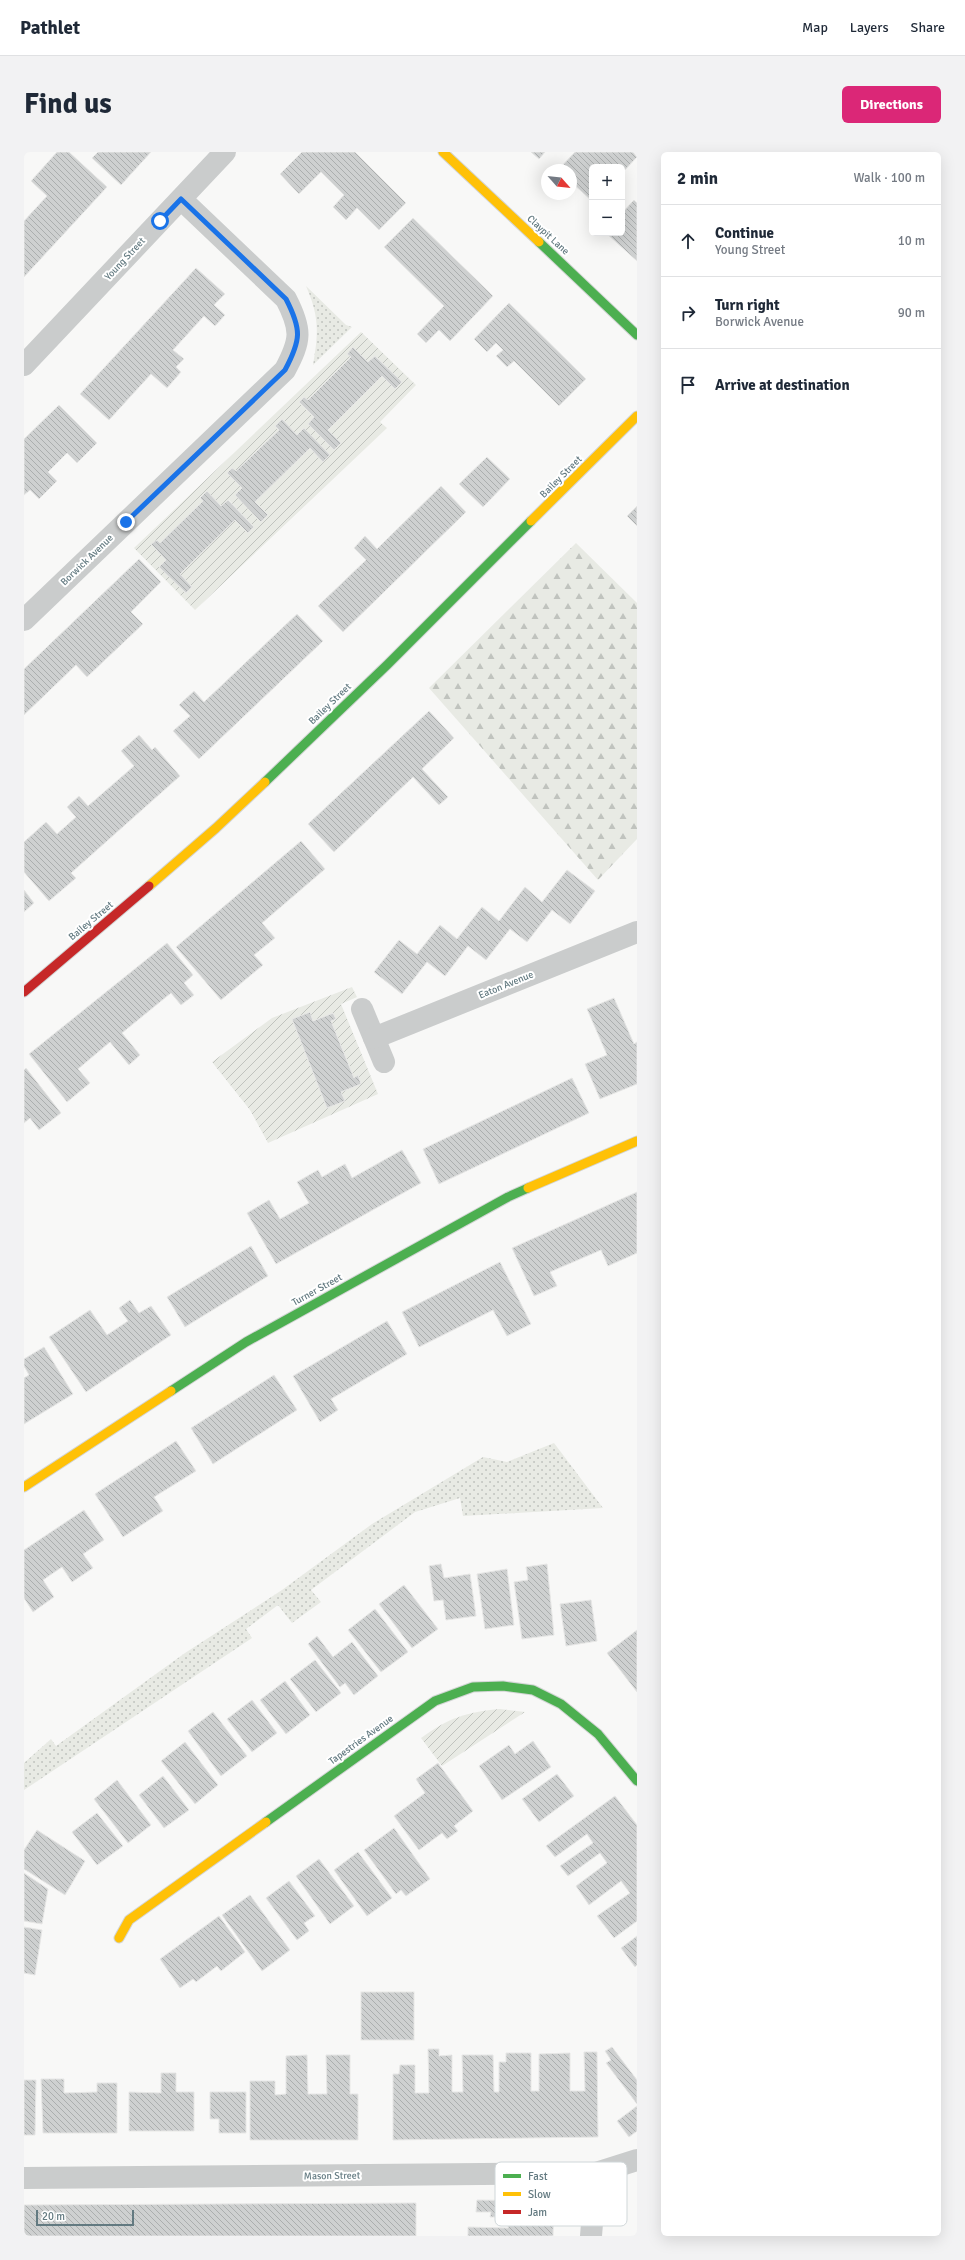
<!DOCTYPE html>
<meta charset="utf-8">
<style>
body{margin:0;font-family:Signika,sans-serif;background:#f2f2f3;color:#1f2937}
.controls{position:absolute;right:12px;top:12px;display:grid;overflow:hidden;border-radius:6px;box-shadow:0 4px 16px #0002}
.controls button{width:36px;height:36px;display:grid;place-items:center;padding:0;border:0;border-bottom:1px solid #e0e1e3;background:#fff;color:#1f2937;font:20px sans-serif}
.compass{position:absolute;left:517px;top:12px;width:36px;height:36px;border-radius:50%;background:#fff;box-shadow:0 4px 16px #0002;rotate:117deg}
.scale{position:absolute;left:12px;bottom:10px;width:98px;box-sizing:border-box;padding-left:4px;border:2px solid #637a81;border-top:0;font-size:11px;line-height:14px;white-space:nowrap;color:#637a81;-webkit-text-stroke:3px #fff;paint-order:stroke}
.stop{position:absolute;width:12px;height:12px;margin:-9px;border:3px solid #1a73e8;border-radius:50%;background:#fff}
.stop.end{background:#1a73e8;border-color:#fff;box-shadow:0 1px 4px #0008}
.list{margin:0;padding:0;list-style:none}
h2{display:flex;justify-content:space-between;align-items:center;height:52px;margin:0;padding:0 16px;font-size:17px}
h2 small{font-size:13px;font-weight:400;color:#747a83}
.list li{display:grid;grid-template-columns:26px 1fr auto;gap:12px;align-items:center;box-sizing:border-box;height:72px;padding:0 16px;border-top:1px solid #e0e1e3}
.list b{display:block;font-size:15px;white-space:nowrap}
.list p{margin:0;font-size:13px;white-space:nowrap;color:#747a83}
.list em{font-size:13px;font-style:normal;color:#747a83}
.icon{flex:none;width:22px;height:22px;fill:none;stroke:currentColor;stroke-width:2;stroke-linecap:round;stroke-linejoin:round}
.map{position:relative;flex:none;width:613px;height:2084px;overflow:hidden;border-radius:6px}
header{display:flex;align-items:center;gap:24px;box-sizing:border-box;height:56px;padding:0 20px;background:#fff;border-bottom:1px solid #e0e1e3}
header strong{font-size:19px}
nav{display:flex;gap:22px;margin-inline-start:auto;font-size:14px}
.intro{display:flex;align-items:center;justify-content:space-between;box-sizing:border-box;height:96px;padding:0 24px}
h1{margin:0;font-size:28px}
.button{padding:10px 18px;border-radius:6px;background:#db2777;color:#fff;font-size:14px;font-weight:700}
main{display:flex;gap:24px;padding:0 24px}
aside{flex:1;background:#fff;border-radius:6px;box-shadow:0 4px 16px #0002}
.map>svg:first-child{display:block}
</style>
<header>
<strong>Pathlet</strong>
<nav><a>Map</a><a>Layers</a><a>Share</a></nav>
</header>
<div class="intro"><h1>Find us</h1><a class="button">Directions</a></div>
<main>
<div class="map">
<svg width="613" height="2084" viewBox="0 0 613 2084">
<defs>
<pattern id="grass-dots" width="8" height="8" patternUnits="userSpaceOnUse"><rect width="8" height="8" fill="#e8eae4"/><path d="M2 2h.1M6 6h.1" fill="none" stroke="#c0c3be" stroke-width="1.8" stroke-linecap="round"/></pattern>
<pattern id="forest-firs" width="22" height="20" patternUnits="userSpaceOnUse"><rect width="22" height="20" fill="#e8eae4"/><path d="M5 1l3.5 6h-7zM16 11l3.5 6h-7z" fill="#c0c3be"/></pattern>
<pattern id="garden-furrows" width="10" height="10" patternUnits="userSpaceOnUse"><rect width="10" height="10" fill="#e8eae4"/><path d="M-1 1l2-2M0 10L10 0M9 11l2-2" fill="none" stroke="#c0c3be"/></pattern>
<pattern id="building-back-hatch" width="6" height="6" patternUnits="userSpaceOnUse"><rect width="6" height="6" fill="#ced0d0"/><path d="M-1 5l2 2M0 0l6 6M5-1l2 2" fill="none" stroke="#abaeae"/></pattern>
</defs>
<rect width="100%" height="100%" fill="#f8f8f7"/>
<g fill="url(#grass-dots)">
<path d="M282 134 322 173 328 175 289 213C295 180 295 164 282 134Z"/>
<polygon points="530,1291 579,1356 439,1364 436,1346 391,1360 287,1438 297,1450 268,1471 254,1453 222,1477 228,1486 0,1638 0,1611 27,1587 32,1594 161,1501 258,1438 348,1372 459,1305 483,1310"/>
</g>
<polygon fill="url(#forest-firs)" points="552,391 613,451 613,687 574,728 405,536"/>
<g fill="url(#garden-furrows)" fill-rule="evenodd">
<path d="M337 180 392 233 356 270 363 276 171 458 110 396ZM329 195 344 210 351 204 378 230 358 224 304 278 317 291 310 298 284 272 290 265 275 250 280 245 284 248 327 205 323 202ZM280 276 286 296 231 350 244 363 237 370 211 343 218 336 203 321 208 316 212 319 255 278 273 283ZM183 339 197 354 205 348 230 375 224 381 211 368 156 422 168 435 162 441 136 415 142 408 127 392 133 388 136 391 179 349 176 345Z"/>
<path d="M328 835 333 845 317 852 354 942 244 991 226 958 188 910 248 866ZM286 860 289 869 309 861 312 867 307 869 330 926 334 924 337 932 317 940 321 949 268 867Z"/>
<path d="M476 1557 501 1560 418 1614 397 1586C424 1566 443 1560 476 1557Z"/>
</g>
<g fill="url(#building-back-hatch)" stroke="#e7e7e6">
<polygon points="33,0 45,0 83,35 0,125 0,69 23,44 7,29"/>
<polygon points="74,0 127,0 97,33 68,6"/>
<polygon points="278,0 331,0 382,51 355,78 333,56 322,68 309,55 320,43 297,20 275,42 256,22"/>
<polygon points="507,0 521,0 515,7"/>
<polygon points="551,0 609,0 613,5 598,21 598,15 568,15 568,49 547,30 547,18 534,18"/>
<polygon points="610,48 613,51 613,109 582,81 598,81 598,61"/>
<polygon points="389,66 469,144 426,189 415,178 402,191 393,182 420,154 360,95"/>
<polygon points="172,116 201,142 190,153 201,163 191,174 180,164 149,198 160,207 152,215 157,220 143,236 127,222 85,268 56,242"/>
<polygon points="485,151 562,227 535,254 490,209 483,215 472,204 479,198 472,191 463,200 450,187"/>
<polygon points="329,195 344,210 351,204 378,230 371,237 358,224 304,278 317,291 310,298 284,272 290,265 275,250 280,245 284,248 327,205 323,202"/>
<polygon points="35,253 73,291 53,311 43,301 24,320 33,329 15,347 6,338 0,343 0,287"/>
<polygon points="258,267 273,283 280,276 306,303 299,310 286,296 231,350 244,363 237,370 211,343 218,336 203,321 208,316 212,319 255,278 251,274"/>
<polygon points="463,305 486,327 459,355 435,332"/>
<polygon points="417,334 442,360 319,480 294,454 342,408 330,396 341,384 353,397"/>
<polygon points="183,339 197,354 204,348 230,375 224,381 211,368 156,422 168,435 162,441 135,415 142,408 127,392 133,388 136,391 179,349 176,346"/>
<polygon points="613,354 613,374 603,364"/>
<polygon points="115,407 137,430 107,460 119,472 63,525 52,513 0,563 0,517"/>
<polygon points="273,462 299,489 175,607 149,579 166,564 155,553 170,539 180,550"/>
<polygon points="405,559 430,586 398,617 424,645 415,653 389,625 310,700 284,672"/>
<polygon points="115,583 128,598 131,595 156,624 47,721 52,726 25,749 0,720 0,690 22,670 33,682 52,665 43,655 55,644 64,654 110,614 97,599"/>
<polygon points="277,689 301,717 238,771 251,786 230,803 239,813 197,848 152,795"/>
<polygon points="543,718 571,739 546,772 528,758 503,790 486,777 462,808 444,794 421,824 403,810 378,842 350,820 375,788 393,802 416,773 433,787 458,755 475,769 501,735 518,750"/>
<polygon points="0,738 10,751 0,760"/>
<polygon points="143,791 169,823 160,831 170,843 157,853 147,841 98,881 116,903 105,913 86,890 54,917 66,931 43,950 5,902"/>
<polygon points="590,846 610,892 613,890 613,932 576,947 561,912 583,903 563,857"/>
<polygon points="286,860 289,869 309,861 312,867 307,869 330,926 334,923 337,932 317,940 321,949 303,956 268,867"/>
<polygon points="2,916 37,961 15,978 6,966 0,971 0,918"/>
<polygon points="548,926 565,961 415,1032 399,997"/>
<polygon points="378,998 397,1031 252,1112 223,1061 245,1048 256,1067 285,1051 273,1030 294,1018 298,1025 321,1012 328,1026"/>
<polygon points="613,1040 613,1101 584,1114 577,1098 526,1120 533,1134 510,1144 488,1096"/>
<polygon points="227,1094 244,1124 161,1175 143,1145"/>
<polygon points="476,1110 507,1172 483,1184 469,1158 395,1195 378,1160"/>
<polygon points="106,1148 115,1161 127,1154 147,1183 62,1240 25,1185 66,1158 83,1183 104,1169 95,1156"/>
<polygon points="363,1169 383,1202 307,1247 314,1258 296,1270 269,1224"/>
<polygon points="20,1195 49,1242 0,1272 0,1226 5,1223 0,1214 0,1207"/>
<polygon points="250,1223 273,1258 189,1312 167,1276"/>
<polygon points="152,1289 172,1319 130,1345 139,1359 99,1385 71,1342"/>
<polygon points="60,1358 80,1388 59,1402 69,1416 48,1430 38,1415 19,1428 30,1445 9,1460 0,1446 0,1398"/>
<polygon points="417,1412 420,1426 446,1422 452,1464 422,1468 419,1448 410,1449 405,1414"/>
<polygon points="523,1412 530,1483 498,1487 490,1430 504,1428 502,1415"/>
<polygon points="483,1417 490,1473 461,1477 453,1422"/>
<polygon points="380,1433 414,1477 388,1496 355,1452"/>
<polygon points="567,1448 573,1489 542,1494 536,1452"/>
<polygon points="351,1457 384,1500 357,1520 324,1478"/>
<polygon points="613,1478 613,1540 583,1501"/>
<polygon points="293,1484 309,1505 328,1490 354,1524 330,1543 321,1531 316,1535 284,1492"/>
<polygon points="291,1508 317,1541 292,1560 266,1527"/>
<polygon points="261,1529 286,1563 262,1582 236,1548"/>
<polygon points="228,1548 253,1581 228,1600 203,1567"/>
<polygon points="189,1560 223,1604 197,1624 164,1579"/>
<polygon points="509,1589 527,1615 478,1648 455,1614 485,1593 491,1602"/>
<polygon points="161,1590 194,1633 171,1652 137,1609"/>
<polygon points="414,1611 449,1659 430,1674 434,1679 423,1687 418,1681 395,1698 370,1664 401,1641 392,1627"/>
<polygon points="533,1622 550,1644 515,1670 498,1647"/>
<polygon points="139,1624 165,1658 140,1676 115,1643"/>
<polygon points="93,1628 127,1673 104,1691 70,1647"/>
<polygon points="591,1644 613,1673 613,1769 590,1786 573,1764 606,1741 597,1729 565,1753 552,1734 583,1711 576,1701 544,1724 536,1714 569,1691 563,1682 531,1705 522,1694"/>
<polygon points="73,1661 99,1694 73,1713 48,1680"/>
<polygon points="370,1676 406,1727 382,1744 377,1738 372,1742 340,1698"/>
<polygon points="13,1678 61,1709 41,1743 0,1717 0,1698"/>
<polygon points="334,1700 368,1746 343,1764 310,1718"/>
<polygon points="295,1707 330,1754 306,1772 272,1724"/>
<polygon points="0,1721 24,1737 18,1772 0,1769"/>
<polygon points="265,1729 291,1764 280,1771 285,1779 273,1788 242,1746"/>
<polygon points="226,1743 266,1798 238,1819 198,1763"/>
<polygon points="195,1764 221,1800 197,1819 193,1814 172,1830 169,1827 156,1836 136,1807"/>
<polygon points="0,1775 18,1778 11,1823 0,1821"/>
<polygon points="613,1784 613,1813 611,1815 597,1796"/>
<rect x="337" y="1840" width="53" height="48"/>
<polygon points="588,1895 613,1928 613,1952 582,1911 587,1908 581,1899"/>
<polygon points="404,1897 415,1897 415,1904 428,1903 428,1940 439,1940 438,1903 469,1903 470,1940 475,1940 475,1910 482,1910 482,1901 507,1901 507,1939 515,1939 515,1902 546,1901 546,1939 561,1939 560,1900 573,1900 574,1985 369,1988 369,1922 375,1922 376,1913 391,1913 391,1941 405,1941"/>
<polygon points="283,1903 284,1942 303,1942 302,1903 326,1903 326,1942 334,1942 334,1988 226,1988 226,1929 251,1929 251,1943 262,1942 262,1904"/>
<polygon points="137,1921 152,1921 152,1940 170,1940 170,1979 105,1979 105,1940 137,1941"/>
<polygon points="17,1927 40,1927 40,1941 73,1940 73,1931 93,1931 93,1981 19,1981"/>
<polygon points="0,1928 12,1928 11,1983 0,1983"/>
<polygon points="186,1940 222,1940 222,1981 195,1981 195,1967 186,1967"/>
<polygon points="613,1954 613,1979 605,1985 593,1969"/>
<polygon points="453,2048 530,2049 529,2084 444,2084 444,2075 484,2076 485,2065 466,2065 467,2060 452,2060"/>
<polygon points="392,2051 392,2084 0,2084 0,2053"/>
</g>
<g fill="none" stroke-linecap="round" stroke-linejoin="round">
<defs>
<g id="fast">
<polyline points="515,90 613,183"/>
<polyline points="241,630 363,513 507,369"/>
<polyline points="147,1239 222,1190 484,1045 504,1036"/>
<polyline points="242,1670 411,1549 449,1535 479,1534 509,1538 537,1552 574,1582 613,1629"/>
</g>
<g id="slow">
<polyline points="419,0 515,90"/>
<polyline points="507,369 613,264"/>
<polyline points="125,734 192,676 241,630"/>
<polyline points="504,1036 613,989"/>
<polyline points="0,1335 147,1239"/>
<polyline points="95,1786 105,1768 242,1670"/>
</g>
<polyline id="jam" points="0,840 125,734"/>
</defs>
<use href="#fast" stroke="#d3d5d5" stroke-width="11"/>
<use href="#slow" stroke="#d3d5d5" stroke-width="11"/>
<use href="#jam" stroke="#d3d5d5" stroke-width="11"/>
<g stroke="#cacccc" stroke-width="22">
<polyline points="0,213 201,0"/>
<path d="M0 468 261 218C277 188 278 178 262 147L157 47"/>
<polyline points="338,857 360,910"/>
<polyline points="350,886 613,780"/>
<polyline points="0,2026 572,2021 613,2008"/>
<polyline points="567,2084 572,2021"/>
</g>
<use href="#fast" stroke="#4caf50" stroke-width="9"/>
<use href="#slow" stroke="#ffc107" stroke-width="9"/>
<use href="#jam" stroke="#c62828" stroke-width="9"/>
</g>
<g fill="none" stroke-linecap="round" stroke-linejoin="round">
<path stroke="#1a73e8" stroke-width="5" d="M102 370 261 218C277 188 278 178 262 147L157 47 136 69"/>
</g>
<g text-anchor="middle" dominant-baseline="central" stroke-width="4" stroke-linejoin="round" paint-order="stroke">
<g font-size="10" fill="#637a81" stroke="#fff">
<text transform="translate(524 83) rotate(43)">Claypit Lane</text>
<text transform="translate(101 107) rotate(-47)">Young Street</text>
<text transform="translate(537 325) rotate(-45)">Bailey Street</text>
<text transform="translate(63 408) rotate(-44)">Borwick Avenue</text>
<text transform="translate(306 552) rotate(-44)">Bailey Street</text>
<text transform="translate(67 769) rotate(-40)">Bailey Street</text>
<text transform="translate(482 833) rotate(-22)">Eaton Avenue</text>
<text transform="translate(293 1138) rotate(-29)">Turner Street</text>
<text transform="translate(337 1588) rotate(-36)">Tapestries Avenue</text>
<text transform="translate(308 2024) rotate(-1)">Mason Street</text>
</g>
</g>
<rect x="471" y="2010" width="132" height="64" rx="6" fill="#fff" stroke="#d0d7d9" stroke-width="1"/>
<rect x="479" y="2022" width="18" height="4" fill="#4caf50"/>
<rect x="479" y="2040" width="18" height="4" fill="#ffc107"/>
<rect x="479" y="2058" width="18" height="4" fill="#c62828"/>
<g font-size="11" fill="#637a81">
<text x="504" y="2028">Fast</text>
<text x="504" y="2046">Slow</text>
<text x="504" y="2064">Jam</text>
</g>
</svg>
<div class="controls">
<button>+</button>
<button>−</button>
</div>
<svg class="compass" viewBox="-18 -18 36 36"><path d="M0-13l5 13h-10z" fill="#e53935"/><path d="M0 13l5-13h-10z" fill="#747a83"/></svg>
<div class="scale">20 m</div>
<div class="stop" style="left:136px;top:69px"></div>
<div class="stop end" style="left:102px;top:370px"></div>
</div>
<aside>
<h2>2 min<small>Walk · 100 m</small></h2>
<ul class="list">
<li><svg class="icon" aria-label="ahead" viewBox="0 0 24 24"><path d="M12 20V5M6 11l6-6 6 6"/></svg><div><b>Continue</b><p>Young Street</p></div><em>10 m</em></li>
<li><svg class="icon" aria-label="right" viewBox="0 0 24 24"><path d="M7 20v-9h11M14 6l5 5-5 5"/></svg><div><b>Turn right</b><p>Borwick Avenue</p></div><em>90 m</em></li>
<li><svg class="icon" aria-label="arrive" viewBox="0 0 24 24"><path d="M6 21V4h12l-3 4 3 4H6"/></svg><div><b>Arrive at destination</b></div></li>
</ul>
</aside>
</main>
